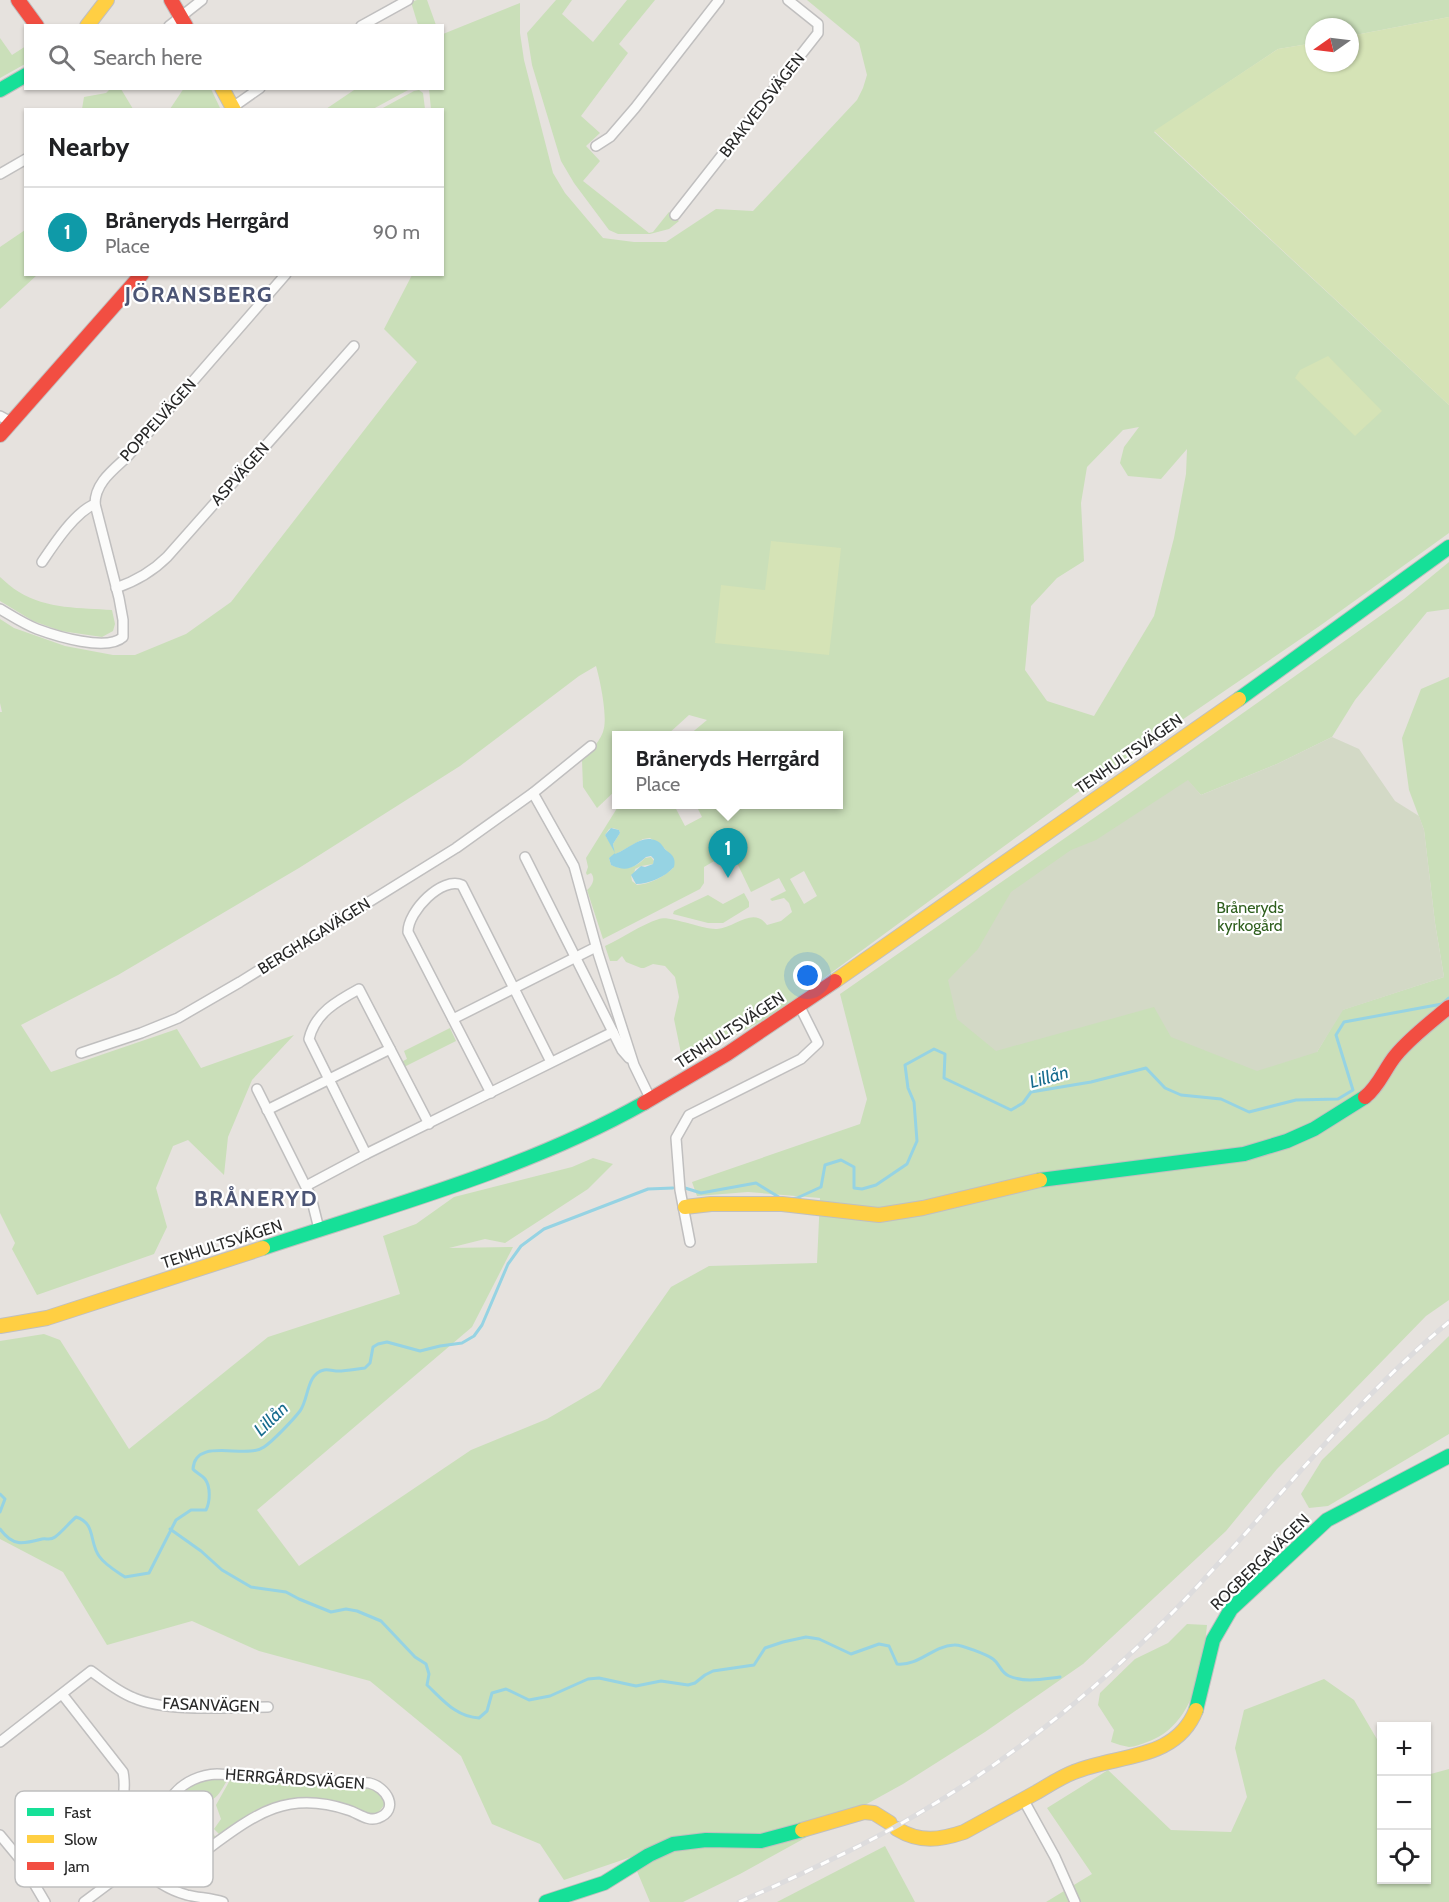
<!DOCTYPE html>
<meta charset="utf-8">
<style>
body{margin:0;font-family:Cabin,sans-serif;background:#f2f2f2;color:#202124}
.controls{position:absolute;right:18px;bottom:18px;display:grid;overflow:hidden;border-radius:0px;box-shadow:0 2px 4px #0004}
.controls button{width:54px;height:54px;display:grid;place-items:center;padding:0;border:0;border-bottom:2px solid #e0e0e0;background:#fff;color:#202124;font:30px sans-serif}
.compass{position:absolute;left:1305px;top:18px;width:54px;height:54px;border-radius:50%;background:#fff;box-shadow:0 2px 4px #0004;rotate:256deg}
.you{position:absolute;left:808px;top:976px;width:21px;height:21px;margin:-15px;border:4px solid #fff;border-radius:50%;background:#1a73e8;box-shadow:0 0 0 9px #1a73e833}
.badge{display:grid;place-items:center;width:39px;height:39px;border-radius:50%;background:#6a6968;color:#fff;font-size:20px;font-weight:700}
.pin{position:absolute;translate:-50% -50px;filter:drop-shadow(0 2px 3px #0008)}
.pin::after{content:'';position:absolute;top:32px;width:21px;height:18px;background:inherit;clip-path:polygon(0 0,100% 0,50% 100%)}
.popup{position:absolute;left:612px;top:731px;width:231px;height:78px;box-sizing:border-box;display:grid;place-content:center;border-radius:0px;background:#fff;filter:drop-shadow(0 2px 4px #0005);font-size:20px;white-space:nowrap;color:#757577}
.popup b{font-size:22px;color:#202124}
.popup::after{content:'';position:absolute;left:50%;top:100%;margin-left:-12px;border:12px solid transparent;border-top-color:#fff}
.list{margin:0;padding:0;list-style:none}
h2{display:flex;justify-content:space-between;align-items:center;height:78px;margin:0;padding:0 24px;font-size:26px}
h2 small{font-size:20px;font-weight:400;color:#757577}
.list li{display:grid;grid-template-columns:39px 1fr auto;gap:18px;align-items:center;box-sizing:border-box;height:90px;padding:0 24px;border-top:2px solid #e0e0e0}
.list b{display:block;font-size:22px;white-space:nowrap}
.list p{margin:0;font-size:20px;white-space:nowrap;color:#757577}
.list em{font-size:20px;font-style:normal;color:#757577}
.icon{flex:none;width:33px;height:33px;fill:none;stroke:currentColor;stroke-width:2;stroke-linecap:round;stroke-linejoin:round}
.map{position:relative;flex:none;width:1449px;height:1902px;overflow:hidden}
.search{position:absolute;background:#fff;box-shadow:0 2px 4px #0004;left:24px;top:24px;width:420px;height:66px;display:flex;align-items:center;gap:15px;box-sizing:border-box;padding:0 21px;border-radius:0px;color:#757577;font-size:22px}
.panel{position:absolute;background:#fff;box-shadow:0 2px 4px #0004;left:24px;top:108px;width:420px;height:168px;border-radius:0px}
.map>svg:first-child{display:block}
</style>
<div class="map">
<svg width="1449" height="1902" viewBox="0 0 1449 1902">
<rect width="100%" height="100%" fill="#e6e2de"/>
<g fill="#cadfb9" fill-rule="evenodd">
<polygon points="417,0 427,0 436,25 418,25 411,2"/>
<polygon points="556,0 572,0 562,14 593,42 627,0 655,0 619,44 628,53 581,116 600,133 586,146 600,161 583,181 649,233 653,232 669,212 679,221 669,229 650,234 618,234 609,230 574,183 561,161 532,65 527,33"/>
<path d="M807 0H1449V17L1350 36V27H1314V43L1278 49 1154 132 1449 405V533L1321 625 1100 776 775 1014 683 1063 674 1019 679 997 675 977 665 966 653 964 644 968H641L626 962 622 956 617 961H610L605 946C623 938 640 925 659 919 669 915 703 930 717 929 735 928 753 906 767 925L781 921 792 912 789 903 784 898 772 901 770 899 786 891 779 878 751 892 738 865 733 863 729 856 719 851 711 856 716 860 704 867V883L700 889 603 939 587 890C592 886 596 879 591 873L587 875 586 873 588 867 586 858 619 805H674L685 826 702 817 698 809 705 805 839 804V736L689 735 707 720 689 715 667 735 617 736V789L597 808 583 787 582 760C590 751 602 740 604 728 607 713 600 680 596 666L579 676 460 766 299 868 118 975 21 1025 51 1072 177 1029 201 1068 294 1035 252 1080 228 1137 224 1175 188 1140 173 1146 156 1188 167 1227 154 1254 37 1295 12 1249 15 1243 0 1213V712H2L0 703V619L14 628 65 646 113 655H135L186 634 231 602 417 362 384 329 412 275 442 274V110L431 109 429 89 442 88 443 34 520 3V33L524 60 553 173 565 193 603 238 634 242H666L716 209 753 211 857 100 863 88 867 75 859 43ZM1139 427 1124 447 1120 463 1128 476 1161 479 1187 449 1186 474 1174 538 1154 616 1094 716 1047 701 1025 670 1031 606 1057 578 1084 561 1081 503 1087 467 1123 430ZM613 828 619 830 620 833 613 844 614 849 605 835 609 829ZM650 838C664 848 670 849 673 868 664 877 650 884 637 885L632 881 631 875H634L635 869 641 866 653 864 654 861 651 857 645 858C636 868 624 871 611 865L609 858 643 839ZM804 871 817 896 804 904 790 879Z"/>
<polygon points="0,38 12,55 26,46 25,64 0,78"/>
<polygon points="111,88 121,89 133,109 82,109 84,97 106,93"/>
<polygon points="184,88 211,89 220,108 219,110 170,109"/>
<polygon points="357,88 410,88 410,89 373,109 326,109"/>
<polygon points="419,90 423,93 425,109 381,109 414,91"/>
<polygon points="25,230 26,274 37,275 0,309 0,247"/>
<polygon points="1449,562 1449,609 1427,612 1355,700 1332,737 1277,764 1201,795 1188,781 1317,1052 1342,1010 1444,977 1435,923 1424,830 1409,790 1402,738 1421,689 1449,677 1449,1300 1426,1316 1277,1469 1226,1531 1083,1664 985,1732 903,1784 740,1874 683,1902 650,1902 631,1857 564,1880 540,1844 492,1824 461,1756 370,1681 259,1651 192,1621 107,1645 63,1572 0,1539 0,1341 44,1334 60,1340 129,1449 268,1337 400,1294 383,1236 416,1224 454,1197 572,1167 593,1158 613,1164 588,1189 505,1243 485,1239 449,1248 513,1247 472,1327 257,1510 299,1566 471,1450 547,1419 600,1388 671,1287 709,1266 817,1263 820,1198 748,1192 697,1196 692,1182 860,1124 867,1099 840,994 1127,795 1404,599"/>
<path d="M0 577C6 582 12 588 19 592 46 609 82 608 112 610L115 624 113 631 102 637 61 631 33 621 0 601Z"/>
<polygon points="744,893 749,902 749,907 723,923 708,923 673,914 674,911 708,895 723,904"/>
<polygon points="450,1028 456,1041 404,1067 401,1062 407,1059 404,1051"/>
<polygon points="1449,1336 1449,1434 1328,1506 1309,1508 1301,1494 1322,1460"/>
<path d="M1187 1624 1207 1625C1203 1668 1194 1726 1147 1742 1141 1744 1135 1747 1129 1747 1123 1746 1117 1744 1111 1742L1114 1730 1098 1705 1100 1693 1135 1659 1168 1643Z"/>
<polygon points="1324,1679 1354,1700 1381,1746 1382,1880 1426,1880 1427,1775 1449,1769 1449,1902 1046,1902 1092,1874 1047,1808 1108,1770 1171,1830 1231,1832 1247,1797 1235,1748 1244,1710"/>
<path d="M210 1779H228C224 1785 219 1796 213 1799 209 1801 203 1800 199 1802 188 1806 177 1826 192 1832 199 1834 205 1832 211 1830L216 1838C210 1842 202 1848 195 1848 171 1848 165 1811 178 1796 187 1786 197 1783 210 1779Z"/>
<path d="M230 1780 376 1787 384 1797 385 1804 377 1814C338 1810 295 1790 258 1809 245 1816 232 1827 220 1835L214 1829 221 1819 216 1805Z"/>
<polygon points="885,1846 915,1902 777,1902"/>
</g>
<polygon fill="#d3d9c6" points="1332,737 1359,749 1395,801 1419,816 1424,830 1435,923 1444,977 1343,1010 1317,1052 1257,1071 1171,1037 1154,1007 996,1051 957,1019 948,980 978,949 1011,892 1071,850 1096,840 1188,780 1201,795 1277,764"/>
<g fill="#d5e3b6">
<polygon points="1449,17 1449,405 1154,131 1278,49 1314,43 1314,63 1350,63 1350,36"/>
<polygon points="1328,356 1382,411 1355,436 1295,378 1300,370"/>
<polygon points="771,541 841,548 829,655 715,643 721,585 765,590"/>
</g>
<path fill="#96d3e3" d="M611 828 619 830 620 833 613 844 615 854C631 848 641 834 657 841 662 843 663 848 667 851 673 855 676 859 674 867 665 877 649 884 636 884L631 875 641 866 645 867 653 864 654 859 651 856 646 857C634 867 628 873 611 865L609 858 615 853 605 835Z"/>
<g fill="none" stroke-linecap="round" stroke-linejoin="round">
<g stroke="#96d3e3" stroke-width="3">
<polyline points="685,1188 701,1193 756,1183 782,1199"/>
<polyline points="791,1199 797,1198 821,1187 825,1165 841,1160 854,1167 854,1188 862,1189 876,1185 907,1164 917,1141 914,1102 908,1088 905,1065 934,1049 945,1054 944,1078 1011,1110 1023,1103 1031,1092 1091,1082 1146,1068 1165,1088 1181,1095 1221,1099 1249,1112 1296,1100 1338,1099 1353,1090 1336,1035 1344,1022 1442,1004 1449,998"/>
<polyline points="0,1494 5,1499 0,1512"/>
<path d="M0 1529C13 1547 23 1544 42 1539 47 1538 50 1541 55 1537 63 1531 69 1523 76 1517 96 1523 89 1542 99 1556 105 1565 116 1571 125 1577L149 1573 176 1520 191 1510H206C210 1502 211 1487 205 1479 202 1475 196 1473 193 1469 195 1436 246 1460 264 1447 273 1441 293 1420 300 1411 309 1399 306 1374 324 1370 328 1369 334 1371 338 1371 347 1371 356 1369 365 1368L370 1363 373 1347 378 1344 387 1342 420 1351 440 1346 462 1343 474 1336 482 1325 508 1264 521 1246 544 1229 648 1189 673 1188"/>
<path d="M170 1529 201 1551 222 1570 251 1587 286 1592 299 1599 331 1612 346 1609 357 1611 381 1621 415 1657 426 1664 429 1674 427 1685C443 1700 456 1717 479 1718L487 1711 492 1693 506 1689 529 1700 550 1696 588 1679 599 1678 636 1686 661 1681 688 1685 695 1683 705 1675 713 1671 754 1665 765 1648 783 1642 806 1637 819 1639 851 1654 879 1644 889 1646 897 1664C920 1666 932 1646 954 1645 960 1644 988 1655 993 1659 1000 1664 1000 1672 1009 1676 1025 1683 1043 1679 1060 1677"/>
</g>
<defs>
<g id="street">
<polyline points="169,26 202,0"/>
<polyline points="361,26 408,0"/>
<polyline points="233,107 260,88"/>
<polyline points="596,146 610,137 635,108 719,0"/>
<polyline points="0,174 26,159"/>
<polyline points="675,215 818,33 818,24 788,0"/>
<polyline points="0,416 11,422"/>
<path d="M42 562C54 544 75 512 95 504"/>
<path d="M116 588C136 581 152 572 167 557L354 346"/>
<path d="M0 609C12 616 24 624 37 629 56 636 107 652 123 637V620L119 598 95 504C95 483 113 470 127 457L286 274"/>
<polyline points="533,793 574,866 598,953 634,1065 651,1100"/>
<polyline points="525,857 622,1050 629,1058"/>
<polyline points="453,1019 596,947"/>
<polyline points="81,1053 141,1033 178,1018 240,982 456,848 533,793 591,746"/>
<polyline points="257,1089 311,1197 319,1229"/>
<path d="M491 1093 408 932C408 911 442 876 462 885L551 1062"/>
<polyline points="267,1110 390,1049"/>
<path d="M366 1154 309 1039C315 1013 337 1001 359 989L429 1124"/>
<polyline points="306,1186 366,1154 613,1032"/>
<polyline points="690,1242 680,1190 676,1138 689,1115 801,1059 818,1043 799,1005"/>
<path d="M62 1694 123 1772C127 1792 121 1800 122 1818 124 1855 151 1885 187 1895 199 1898 212 1898 223 1902"/>
<path d="M0 1742 91 1671C105 1681 118 1692 134 1698 168 1713 231 1707 268 1707"/>
<polyline points="1023,1799 1055,1857 1075,1902"/>
<polyline points="0,1835 19,1858 45,1902"/>
<path d="M84 1902 170 1838C152 1804 184 1775 217 1774L369 1783C387 1787 400 1810 378 1818 368 1822 358 1813 348 1810 285 1789 253 1816 205 1851 190 1852 180 1850 170 1838"/>
</g>
<g id="fast">
<polyline points="0,90 26,75"/>
<polyline points="1239,699 1449,547"/>
<polyline points="1040,1180 1244,1154 1287,1141 1314,1129 1365,1097"/>
<path d="M263 1248C390 1206 527 1169 644 1103"/>
<polyline points="1196,1710 1213,1640 1231,1609 1327,1520 1449,1456"/>
<polyline points="546,1902 604,1883 649,1855 673,1844 706,1840 761,1841 802,1830"/>
</g>
<g id="slow">
<polyline points="87,26 107,0"/>
<polyline points="222,88 234,110"/>
<polyline points="835,981 1239,699"/>
<polyline points="685,1207 711,1204 782,1204 879,1215 923,1208 1040,1180"/>
<polyline points="0,1326 47,1318 263,1248"/>
<path d="M897 1829C920 1843 940 1840 964 1832 988 1819 1013 1805 1037 1792 1049 1785 1061 1777 1074 1772 1117 1754 1176 1761 1196 1710"/>
<polyline points="802,1830 864,1812 874,1813 890,1823"/>
</g>
<g id="jam">
<polyline points="18,0 37,26"/>
<polyline points="171,0 186,26"/>
<polyline points="0,435 142,274"/>
<path d="M1365 1097C1379 1086 1385 1068 1396 1055 1411 1037 1431 1022 1449 1007"/>
<polyline points="644,1103 727,1054 835,981"/>
</g>
</defs>
<use href="#street" stroke="#c0bfbf" stroke-width="12"/>
<use href="#fast" stroke="#c0bfbf" stroke-width="16"/>
<use href="#slow" stroke="#c0bfbf" stroke-width="16"/>
<use href="#jam" stroke="#c0bfbf" stroke-width="16"/>
<use href="#street" stroke="#fbfbfa" stroke-width="9"/>
<use href="#fast" stroke="#16e098" stroke-width="14"/>
<use href="#slow" stroke="#ffcf43" stroke-width="14"/>
<use href="#jam" stroke="#f24e42" stroke-width="14"/>
<defs>
<path id="rail" d="M739 1902C780 1884 821 1865 861 1845 977 1786 1083 1704 1173 1612 1267 1516 1346 1407 1449 1322"/>
</defs>
<use href="#rail" stroke="#dddcdd" stroke-width="5"/>
<use href="#rail" stroke="#fff" stroke-width="3" stroke-dasharray="9" stroke-linecap="butt"/>
</g>
<g text-anchor="middle" dominant-baseline="central" stroke-width="4.5" stroke-linejoin="round" paint-order="stroke">
<g font-size="16" fill="#282828" stroke="#fff">
<text transform="translate(762 105) rotate(-52)">BRAKVEDSVÄGEN</text>
<text transform="translate(158 420) rotate(-48)">POPPELVÄGEN</text>
<text transform="translate(240 474) rotate(-48)">ASPVÄGEN</text>
<text transform="translate(1129 754) rotate(-35)">TENHULTSVÄGEN</text>
<text transform="translate(314 936) rotate(-32)">BERGHAGAVÄGEN</text>
<text transform="translate(730 1030) rotate(-33)">TENHULTSVÄGEN</text>
<text transform="translate(222 1244) rotate(-18)">TENHULTSVÄGEN</text>
<text transform="translate(1260 1562) rotate(-44)">ROGBERGAVÄGEN</text>
<text transform="translate(211 1705) rotate(2)">FASANVÄGEN</text>
<text transform="translate(295 1779) rotate(4)">HERRGÅRDSVÄGEN</text>
</g>
<g font-size="16" fill="#2f5f1e" stroke="#fff">
<text x="1250" y="907">Bråneryds<tspan x="1250" dy="18">kyrkogård</tspan></text>
</g>
<g font-size="18" font-style="italic" fill="#166b8e" stroke="#fff">
<text transform="translate(1049 1077) rotate(-16)">Lillån</text>
<text transform="translate(271 1419) rotate(-44)">Lillån</text>
</g>
<g font-size="22" font-weight="bold" letter-spacing="1.5" fill="#4c5575" stroke="#fff">
<text x="199" y="294">JÖRANSBERG</text>
<text x="256" y="1198">BRÅNERYD</text>
</g>
</g>
<rect x="15" y="1791" width="198" height="96" rx="9" fill="#fff" stroke="#bebebe" stroke-width="1.5"/>
<rect x="27" y="1808" width="27" height="8" fill="#16e098"/>
<rect x="27" y="1835" width="27" height="8" fill="#ffcf43"/>
<rect x="27" y="1862" width="27" height="8" fill="#f24e42"/>
<g font-size="16" fill="#282828">
<text x="64" y="1818">Fast</text>
<text x="64" y="1845">Slow</text>
<text x="64" y="1872">Jam</text>
</g>
</svg>
<div class="controls">
<button>+</button>
<button>−</button>
<button><svg class="icon" aria-label="locate" viewBox="0 0 24 24"><circle cx="12" cy="12" r="6"/><path d="M12 2v4M12 18v4M2 12h4M18 12h4"/></svg></button>
</div>
<svg class="compass" viewBox="-18 -18 36 36"><path d="M0-13l5 13h-10z" fill="#e53935"/><path d="M0 13l5-13h-10z" fill="#757577"/></svg>
<div class="you"></div>
<div class="pin badge" style="left:728px;top:878px;background:#0f9aa8">1</div>
<div class="popup"><b>Bråneryds Herrgård</b>Place</div>
<div class="search"><svg class="icon" aria-label="search" viewBox="0 0 24 24"><circle cx="10" cy="10" r="6"/><path d="M15 15l6 6"/></svg>Search here</div>
<section class="panel">
<h2>Nearby<small></small></h2>
<ul class="list">
<li><span class="badge" style="background:#0f9aa8">1</span><div><b>Bråneryds Herrgård</b><p>Place</p></div><em>90 m</em></li>
</ul>
</section>
</div>
